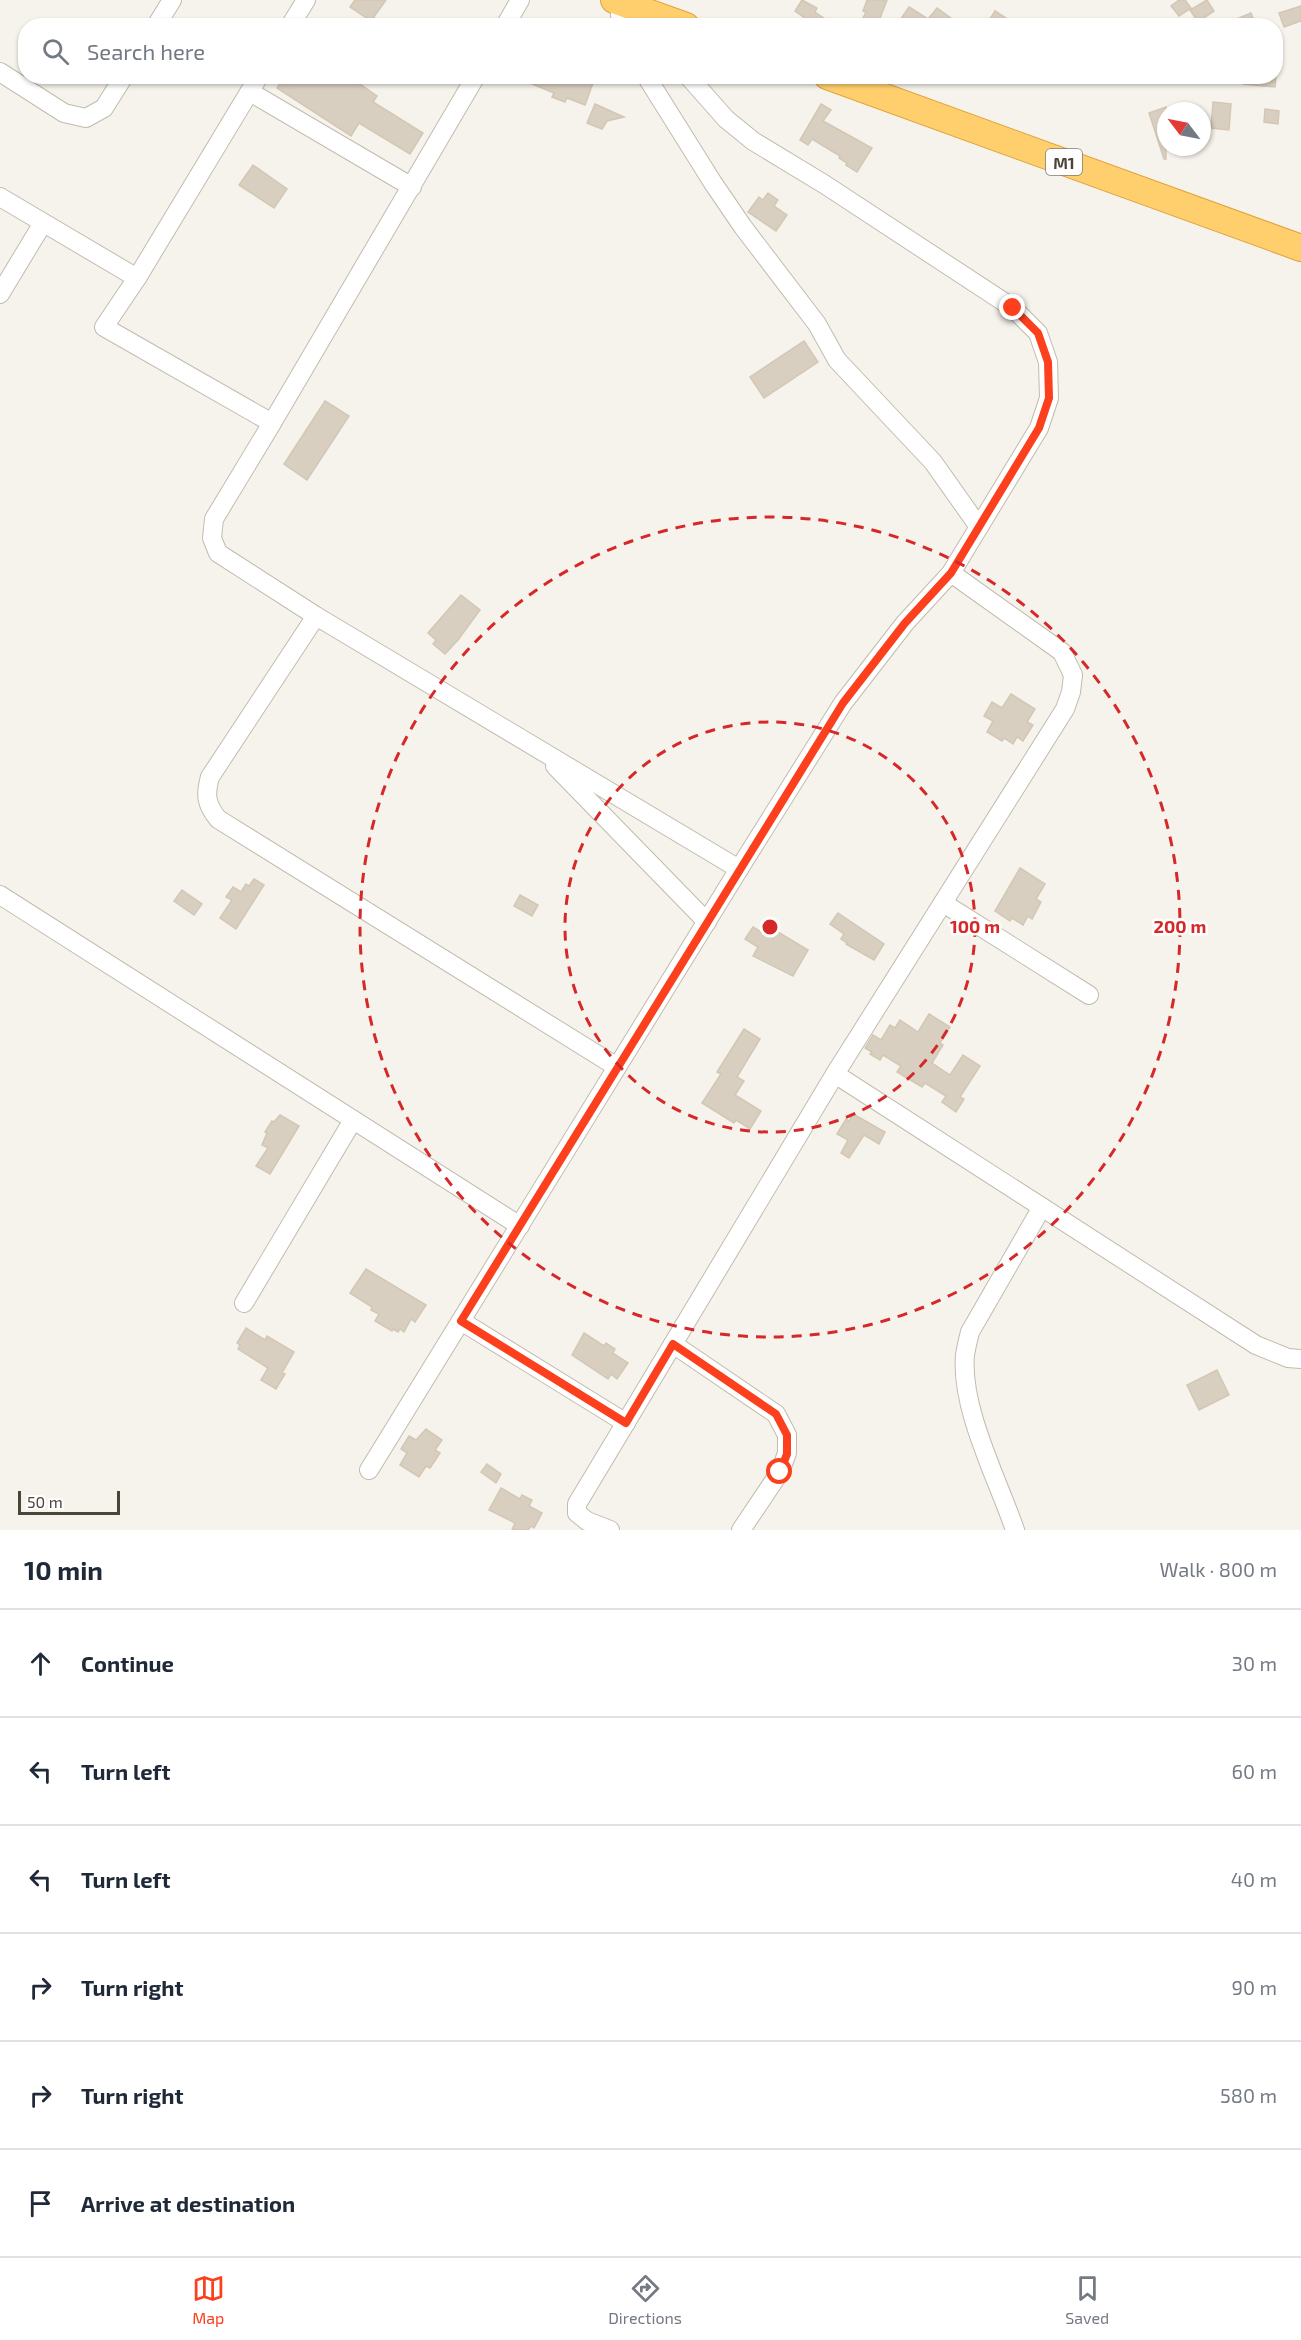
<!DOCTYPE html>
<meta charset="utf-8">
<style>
body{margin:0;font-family:"Exo 2",sans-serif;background:#f2f2f3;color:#1f2937}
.compass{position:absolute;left:1157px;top:102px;width:54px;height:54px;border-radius:50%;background:#fff;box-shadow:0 2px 4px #0004;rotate:302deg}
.scale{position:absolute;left:18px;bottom:15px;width:102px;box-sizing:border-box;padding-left:6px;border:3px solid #4b4439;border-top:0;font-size:16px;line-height:21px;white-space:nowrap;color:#4b4439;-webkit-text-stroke:4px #fff;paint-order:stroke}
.stop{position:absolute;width:18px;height:18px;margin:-14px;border:4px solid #fc3f1d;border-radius:50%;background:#fff}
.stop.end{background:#fc3f1d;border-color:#fff;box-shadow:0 2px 6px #0008}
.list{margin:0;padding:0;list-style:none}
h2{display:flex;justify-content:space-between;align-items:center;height:78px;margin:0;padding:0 24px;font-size:26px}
h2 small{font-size:20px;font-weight:400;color:#747a83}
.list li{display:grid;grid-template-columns:39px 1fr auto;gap:18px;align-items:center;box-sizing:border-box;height:108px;padding:0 24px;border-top:2px solid #e0e1e3}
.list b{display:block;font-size:22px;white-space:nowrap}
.list em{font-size:20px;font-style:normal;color:#747a83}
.icon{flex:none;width:33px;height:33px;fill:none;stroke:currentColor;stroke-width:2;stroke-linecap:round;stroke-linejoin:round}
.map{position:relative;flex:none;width:1301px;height:1530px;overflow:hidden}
.search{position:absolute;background:#fff;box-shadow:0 2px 4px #0004;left:18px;right:18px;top:18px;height:66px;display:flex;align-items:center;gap:15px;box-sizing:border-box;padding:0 21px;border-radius:24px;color:#747a83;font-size:22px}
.sheet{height:726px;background:#fff}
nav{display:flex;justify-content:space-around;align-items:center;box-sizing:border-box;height:84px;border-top:2px solid #e0e1e3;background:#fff;font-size:16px;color:#747a83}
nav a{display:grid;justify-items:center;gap:3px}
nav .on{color:#fc3f1d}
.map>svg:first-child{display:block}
</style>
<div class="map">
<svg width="1301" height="1530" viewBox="0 0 1301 1530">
<rect width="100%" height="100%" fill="#f6f3ec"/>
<g fill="#d8cfc1" stroke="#d3c7b4" stroke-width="1.5">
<polygon points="355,0 386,0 371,21 350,7"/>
<polygon points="802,0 817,8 815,12 825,19 820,26 816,26 795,11"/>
<polygon points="867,0 887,0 877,26 859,26 866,12 863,11"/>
<polygon points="1179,0 1185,0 1191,8 1179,16 1171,6"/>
<polygon points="1207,0 1214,11 1198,22 1190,10"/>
<polygon points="1301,6 1301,21 1284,27 1279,13"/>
<polygon points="909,7 928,19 937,8 952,19 947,26 896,26"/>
<polygon points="995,11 1018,26 994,26 988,22"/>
<polygon points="1251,13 1256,26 1222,26 1222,25"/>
<polygon points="285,76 348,76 377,96 373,102 423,133 410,154 359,123 351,136 277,88"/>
<polygon points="513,76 576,76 593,83 585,105 567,98 565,102 552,97 554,93"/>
<polygon points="1243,76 1276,76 1275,87 1243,84"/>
<polygon points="1213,102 1231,104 1229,130 1211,128"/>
<polygon points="595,104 624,117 607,121 602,129 587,123"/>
<polygon points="821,104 831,110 823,121 872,148 857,172 846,165 847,163 839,158 840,156 817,142 812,139 808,145 800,140"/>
<polygon points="1166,107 1166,159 1164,159 1149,113"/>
<polygon points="1265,109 1279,111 1278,124 1264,122"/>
<polygon points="253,165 287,189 274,208 239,185"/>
<polygon points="768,193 778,200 774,206 787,215 776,231 748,212 759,197 763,200"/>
<polygon points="804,341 818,362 764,398 750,377"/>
<polygon points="325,401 349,416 307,480 284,464"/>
<polygon points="461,595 480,610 458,640 445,654 433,644 436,640 428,633"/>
<polygon points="1011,694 1035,709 1027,722 1033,725 1023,741 1017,737 1013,744 1004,738 1002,741 987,732 993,721 984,716 992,702 1002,708"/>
<polygon points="1020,868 1045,884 1036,899 1041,902 1032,919 1028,916 1023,925 1012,918 1010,921 995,911"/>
<polygon points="254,879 264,885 236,929 220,918 232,900 226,897 233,887 241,892 246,884 249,886"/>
<polygon points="182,890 202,904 194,915 174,901"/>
<polygon points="520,895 538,905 532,916 514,906"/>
<polygon points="838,913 884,944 874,960 846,944 847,943 841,939 844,934 830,924"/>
<polygon points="753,927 766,935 770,927 808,950 793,976 753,956 758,947 745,939"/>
<polygon points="929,1014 950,1027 940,1043 943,1045 932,1063 950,1075 963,1055 980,1066 960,1097 964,1099 956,1112 942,1102 946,1096 925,1083 922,1087 897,1072 901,1066 883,1055 880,1060 870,1054 872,1052 865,1048 873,1035 881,1040 890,1025 895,1028 900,1020 918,1032"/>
<polygon points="744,1029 760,1039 737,1077 744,1081 735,1095 761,1111 750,1129 736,1120 734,1123 702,1103 721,1074 717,1072"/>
<polygon points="853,1114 885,1132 879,1144 864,1135 849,1158 841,1153 848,1140 837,1134 846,1119 849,1121"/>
<polygon points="280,1115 299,1126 270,1174 256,1166 268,1148 262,1145 267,1133 265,1132 272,1121 274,1122"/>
<polygon points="366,1269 426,1305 415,1322 411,1319 404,1332 400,1329 398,1332 393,1329 392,1331 375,1321 379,1314 371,1310 372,1307 350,1293"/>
<polygon points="246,1328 265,1340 267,1336 294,1352 282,1373 285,1374 276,1389 261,1380 268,1368 238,1349 240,1345 237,1343"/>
<polygon points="584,1333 604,1346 606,1343 615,1349 613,1353 628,1363 617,1379 611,1374 608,1379 572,1355"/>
<polygon points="1217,1370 1229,1395 1199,1410 1187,1385"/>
<polygon points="426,1429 442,1440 435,1450 440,1453 430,1468 426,1466 419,1477 400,1465 407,1453 401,1449 409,1436 416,1440"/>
<polygon points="487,1464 501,1474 496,1483 481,1472"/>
<polygon points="501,1488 520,1499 522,1495 532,1500 529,1506 542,1513 534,1528 531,1526 528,1530 512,1530 515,1523 489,1510"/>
</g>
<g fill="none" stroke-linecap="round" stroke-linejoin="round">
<defs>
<g id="minor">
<polyline points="619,2 621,26"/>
<polyline points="156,26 172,0"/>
<polyline points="290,26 306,0"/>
<polyline points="505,26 520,0"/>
<polyline points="0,72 64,113 86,118 104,108 124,76"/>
<polyline points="259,76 137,278 104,327 272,423 476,76"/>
<polyline points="646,76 713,183 743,227 817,324 837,360 933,462 979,527"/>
<polyline points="688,76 726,119 753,141 824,184 1013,308 1038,333 1048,362 1049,398 1039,428 951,573 905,623 843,703 739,869"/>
<polyline points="250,92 412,187"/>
<polyline points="0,197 137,278"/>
<polyline points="0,294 43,223"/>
<polyline points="272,423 214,519 212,538 218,553 316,616 739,869 369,1470"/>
<path d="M316 616 210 777C205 795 206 804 218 819L617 1067"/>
<polyline points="555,766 707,922"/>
<polyline points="0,895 520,1226"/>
<polyline points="943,903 1089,995"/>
<polyline points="835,1074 1256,1345 1288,1358 1301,1359"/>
<polyline points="244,1303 353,1120"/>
<polyline points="461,1321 626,1423"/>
<polyline points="673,1344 776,1414 787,1435 787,1453 780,1472 741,1530"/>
<polyline points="610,1530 587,1521 577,1513 577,1504 835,1074 1065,709 1071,692 1073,675 1062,652 951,573"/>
<path d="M1015 1530C998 1480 960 1408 965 1355 966 1348 968 1340 970 1332L1042 1207"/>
</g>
<g id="highway">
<polyline points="614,0 686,26"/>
<polyline points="827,76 1301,248"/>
</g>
</defs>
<use href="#minor" stroke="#c2bbae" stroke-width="20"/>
<use href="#highway" stroke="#e0a43c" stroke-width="28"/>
<use href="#minor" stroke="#fff" stroke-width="18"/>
<use href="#highway" stroke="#ffcf6e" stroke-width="26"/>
</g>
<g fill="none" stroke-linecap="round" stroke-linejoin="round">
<polyline stroke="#fc3f1d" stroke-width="8" points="780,1472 787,1454 787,1435 776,1414 673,1344 626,1423 461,1321 843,703 905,623 951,573 1039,428 1049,398 1048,362 1038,333 1013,308"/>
</g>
<g fill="none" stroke="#d62828" stroke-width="3" stroke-dasharray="10 8">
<circle cx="770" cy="927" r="205"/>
<circle cx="770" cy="927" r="410"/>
</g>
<g text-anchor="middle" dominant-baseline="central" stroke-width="5" stroke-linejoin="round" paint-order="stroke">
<rect fill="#fff" stroke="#817c74" stroke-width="1.5" x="1046" y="149" width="36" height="26" rx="4.5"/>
<g font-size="16" font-weight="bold" fill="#4b4439">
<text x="1064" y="162">M1</text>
</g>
</g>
<circle cx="770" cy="927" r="9" fill="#d62828" stroke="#fff" stroke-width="3"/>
<g font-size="18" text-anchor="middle" font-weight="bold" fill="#d62828" stroke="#fff" stroke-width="5" stroke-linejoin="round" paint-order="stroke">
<text x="975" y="933">100 m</text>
<text x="1180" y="933">200 m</text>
</g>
</svg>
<svg class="compass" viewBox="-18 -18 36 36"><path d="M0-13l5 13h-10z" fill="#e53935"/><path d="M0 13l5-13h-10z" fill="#747a83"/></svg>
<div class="scale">50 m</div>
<div class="stop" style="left:780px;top:1472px"></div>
<div class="stop end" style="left:1013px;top:308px"></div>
<div class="search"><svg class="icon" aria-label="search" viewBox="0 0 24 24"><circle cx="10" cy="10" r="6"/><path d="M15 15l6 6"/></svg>Search here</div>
</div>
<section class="sheet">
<h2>10 min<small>Walk · 800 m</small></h2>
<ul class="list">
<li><svg class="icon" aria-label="ahead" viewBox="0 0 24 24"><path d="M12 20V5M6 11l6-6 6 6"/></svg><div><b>Continue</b></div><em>30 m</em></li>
<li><svg class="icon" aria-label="left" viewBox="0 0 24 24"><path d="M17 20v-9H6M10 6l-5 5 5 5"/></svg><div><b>Turn left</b></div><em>60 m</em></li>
<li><svg class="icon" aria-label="left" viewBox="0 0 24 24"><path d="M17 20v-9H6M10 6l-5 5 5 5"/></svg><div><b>Turn left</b></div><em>40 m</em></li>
<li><svg class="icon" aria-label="right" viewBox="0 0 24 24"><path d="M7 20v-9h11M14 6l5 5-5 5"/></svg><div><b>Turn right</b></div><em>90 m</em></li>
<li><svg class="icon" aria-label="right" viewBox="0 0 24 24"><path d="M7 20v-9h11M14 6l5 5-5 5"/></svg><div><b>Turn right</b></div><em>580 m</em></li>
<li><svg class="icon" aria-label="arrive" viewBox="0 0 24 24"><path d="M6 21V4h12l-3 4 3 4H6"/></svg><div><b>Arrive at destination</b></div></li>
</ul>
</section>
<nav>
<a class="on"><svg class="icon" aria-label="map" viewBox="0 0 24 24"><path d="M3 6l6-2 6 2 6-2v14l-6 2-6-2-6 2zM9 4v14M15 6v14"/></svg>Map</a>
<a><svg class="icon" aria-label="directions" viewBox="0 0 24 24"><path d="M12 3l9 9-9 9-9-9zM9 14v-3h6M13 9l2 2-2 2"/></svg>Directions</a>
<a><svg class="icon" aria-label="saved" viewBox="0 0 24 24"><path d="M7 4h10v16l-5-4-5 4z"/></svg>Saved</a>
</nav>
